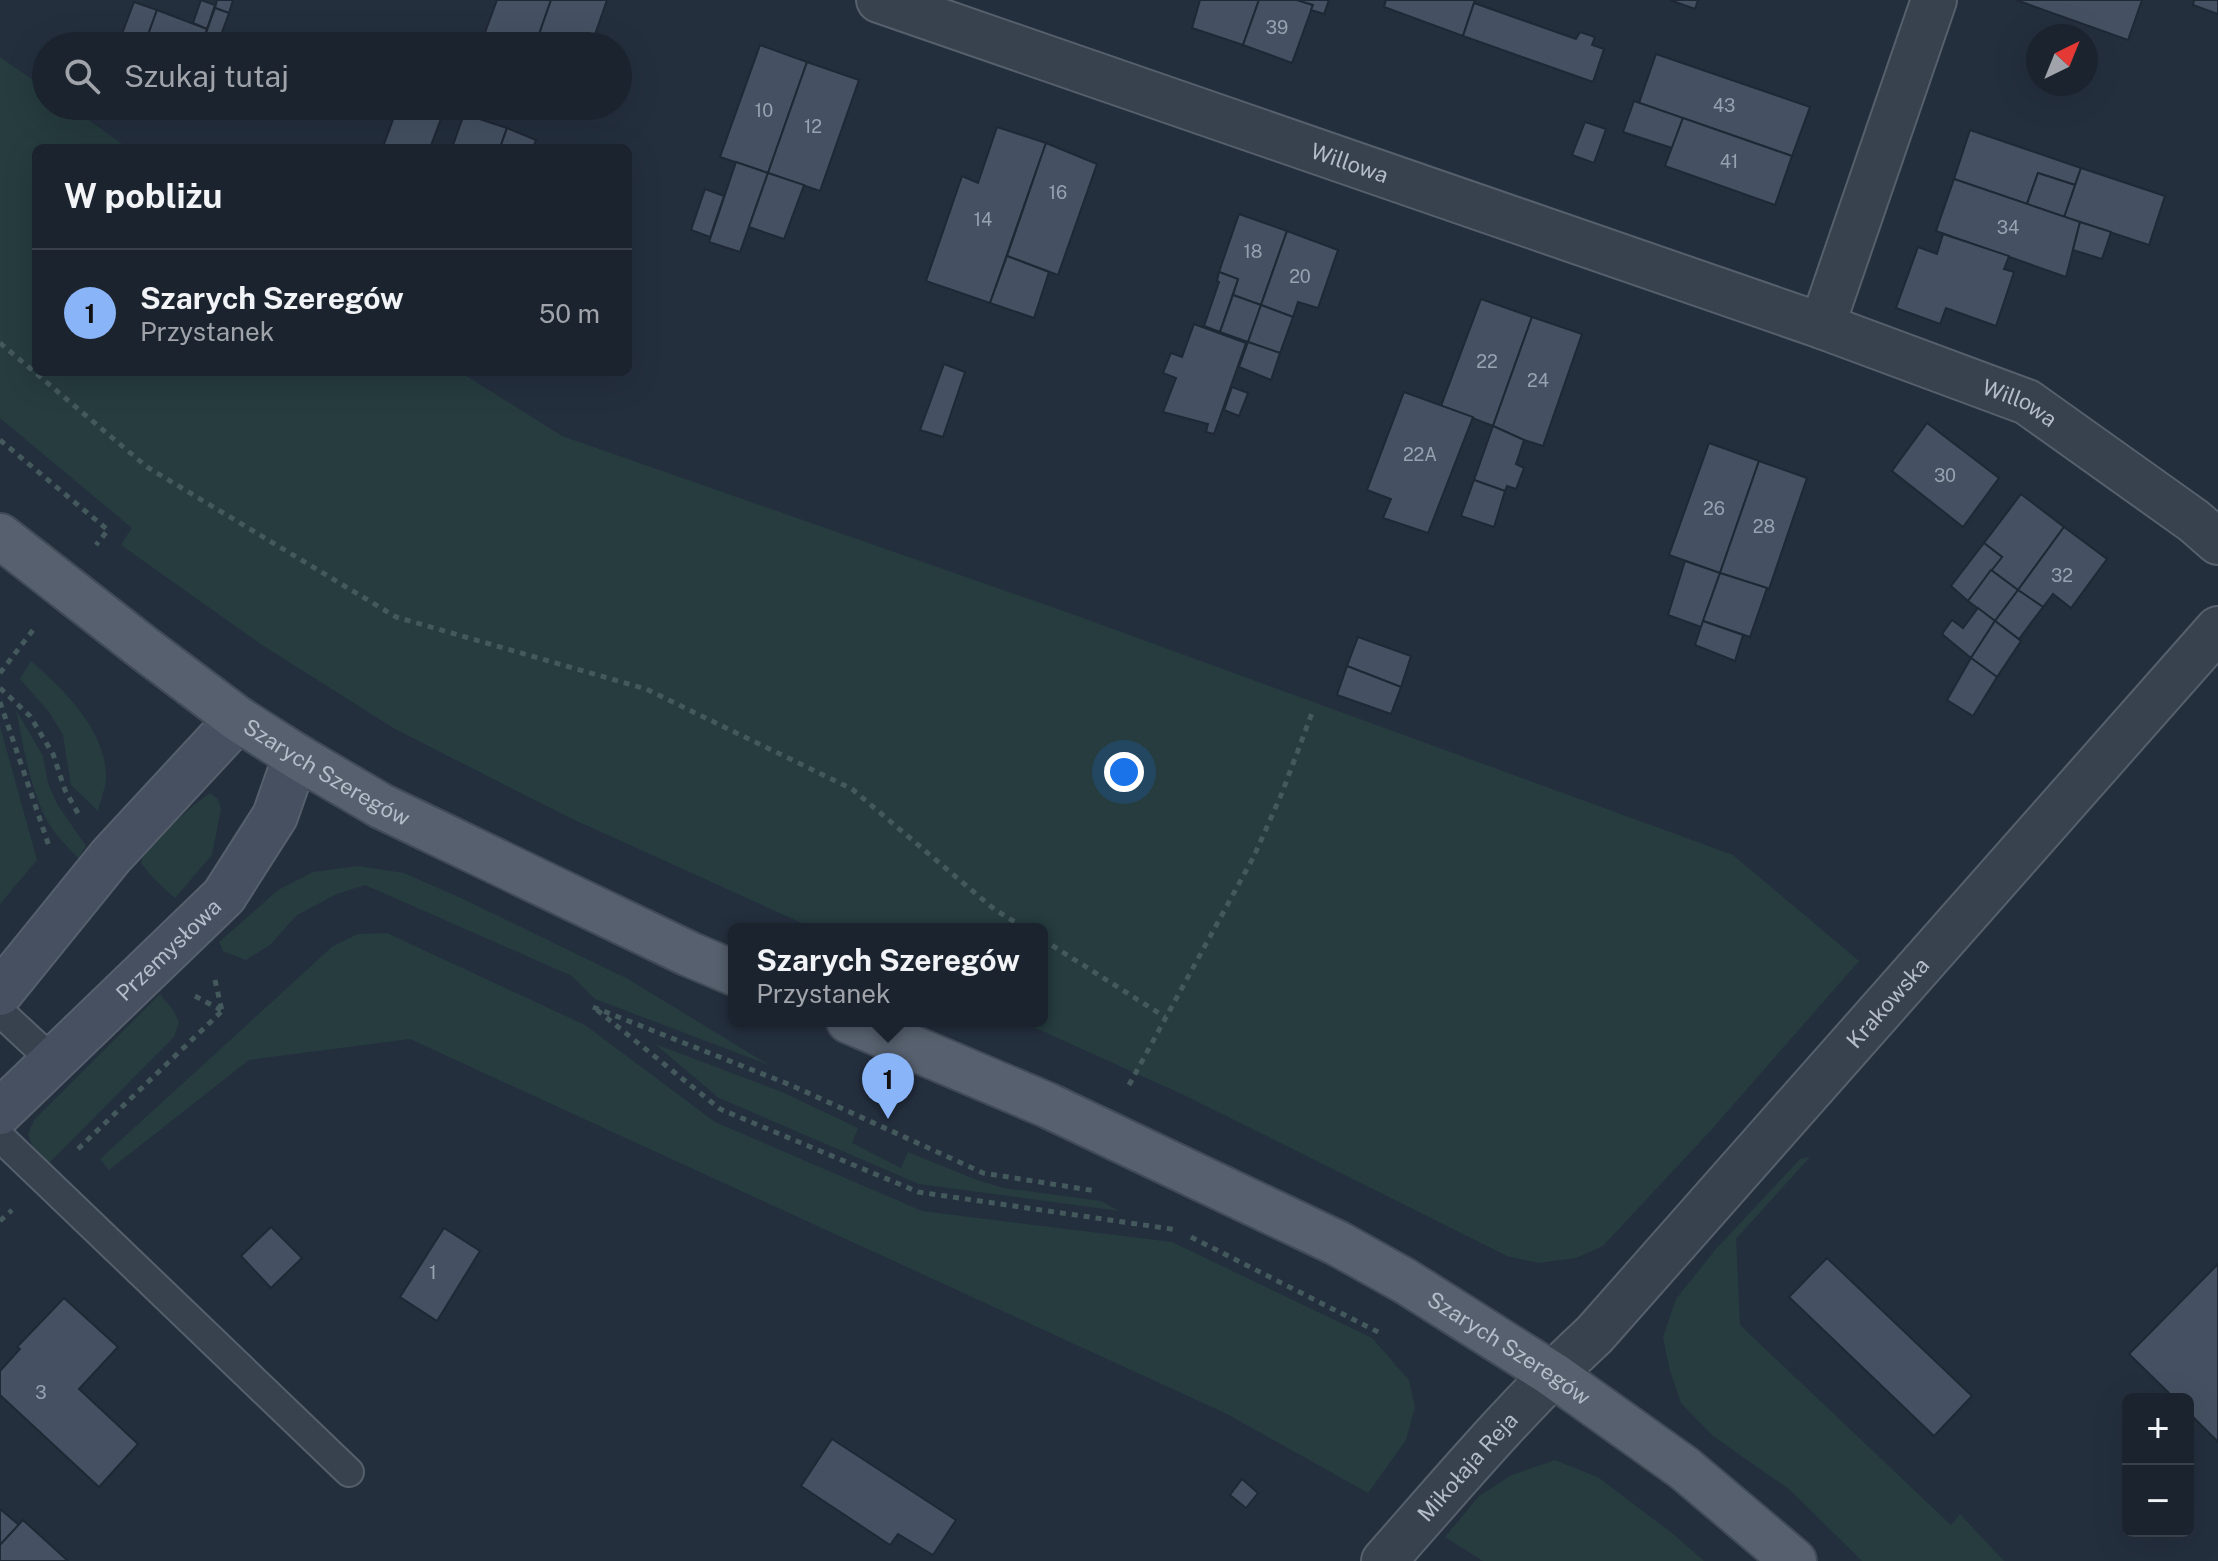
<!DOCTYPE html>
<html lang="pl">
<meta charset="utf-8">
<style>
body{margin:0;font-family:"Public Sans",sans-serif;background:#242b36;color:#f1f3f6}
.controls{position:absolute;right:24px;bottom:24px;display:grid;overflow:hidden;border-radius:12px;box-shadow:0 8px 32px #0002}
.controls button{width:72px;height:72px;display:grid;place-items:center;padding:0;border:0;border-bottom:2px solid #39404a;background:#1b232e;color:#f1f3f6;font:40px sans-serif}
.compass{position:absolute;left:2026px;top:24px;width:72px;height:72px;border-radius:50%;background:#1b232e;box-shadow:0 8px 32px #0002;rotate:43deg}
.you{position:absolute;left:1124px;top:772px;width:28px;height:28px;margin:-20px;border:6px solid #fff;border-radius:50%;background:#1a73e8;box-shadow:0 0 0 12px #1a73e833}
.badge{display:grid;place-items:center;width:52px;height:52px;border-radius:50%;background:#8ab4f8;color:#111;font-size:26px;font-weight:700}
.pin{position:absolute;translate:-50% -66px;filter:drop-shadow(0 2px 4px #0008)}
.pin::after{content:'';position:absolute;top:42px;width:28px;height:24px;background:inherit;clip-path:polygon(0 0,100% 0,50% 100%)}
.popup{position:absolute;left:728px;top:923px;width:320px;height:104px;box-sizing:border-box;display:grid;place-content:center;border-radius:12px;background:#1b232e;filter:drop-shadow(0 2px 6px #0005);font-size:26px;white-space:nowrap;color:#a0a4aa}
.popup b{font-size:30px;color:#f1f3f6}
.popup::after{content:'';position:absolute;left:50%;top:100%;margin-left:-16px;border:16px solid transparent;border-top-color:#1b232e}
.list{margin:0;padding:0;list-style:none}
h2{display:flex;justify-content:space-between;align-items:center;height:104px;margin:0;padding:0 32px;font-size:34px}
h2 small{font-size:26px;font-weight:400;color:#a0a4aa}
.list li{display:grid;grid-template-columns:52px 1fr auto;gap:24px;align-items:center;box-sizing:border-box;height:128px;padding:0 32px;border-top:2px solid #39404a}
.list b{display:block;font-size:30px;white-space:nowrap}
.list p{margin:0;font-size:26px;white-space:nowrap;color:#a0a4aa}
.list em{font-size:26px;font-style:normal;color:#a0a4aa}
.icon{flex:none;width:44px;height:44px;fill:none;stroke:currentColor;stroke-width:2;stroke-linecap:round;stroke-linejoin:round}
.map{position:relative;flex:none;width:2218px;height:1561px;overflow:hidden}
.search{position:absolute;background:#1b232e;box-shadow:0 8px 32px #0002;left:32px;top:32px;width:600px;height:88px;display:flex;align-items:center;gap:20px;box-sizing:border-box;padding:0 28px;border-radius:44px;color:#a0a4aa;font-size:30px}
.panel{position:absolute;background:#1b232e;box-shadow:0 8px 32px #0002;left:32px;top:144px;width:600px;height:232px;border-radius:12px}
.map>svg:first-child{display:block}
</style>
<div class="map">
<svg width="2218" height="1561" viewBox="0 0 2218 1561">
<rect width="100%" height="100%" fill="#242f3e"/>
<g fill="#263c3f">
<polygon points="0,57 46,89 46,106 69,106 128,148 36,148 36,372 460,372 562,436 1072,614 1733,855 1859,961 1712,1129 1603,1246 1576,1258 1538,1263 1507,1256 1186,1096 1020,1021 1042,1021 1042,929 815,929 568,817 395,729 262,645 121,545 132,528 0,418"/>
<path d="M31 661C63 689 104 728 106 774 107 785 101 799 98 811L71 785 63 735 49 712 20 679Z"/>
<path d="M16 710 43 756 48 783 57 804 86 846 78 858C68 847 57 837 49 824 30 790 24 748 16 710Z"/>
<polygon points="0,726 37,860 0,904"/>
<polygon points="210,793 218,799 221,809 212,855 175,898 155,880 141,863 144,850 194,805"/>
<polygon points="358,866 404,873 463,899 628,979 769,1065 595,999 572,976 365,885 337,894 297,915 270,945 246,960 223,951 219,942 278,890 313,872"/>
<polygon points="387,933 585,1025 715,1122 922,1211 1172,1242 1372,1338 1409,1380 1415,1407 1406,1440 1368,1493 1227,1414 410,1039 249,1060 109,1170 100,1159 333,946 358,934"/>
<polygon points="160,994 173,1010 179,1022 174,1037 45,1167 35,1154 28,1134 34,1120"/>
<polygon points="655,1044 782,1092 858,1128 852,1143 901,1168 908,1152 977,1180 1004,1188 1101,1201 1119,1211 919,1184 719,1098"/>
<polygon points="1810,1157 1736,1239 1740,1325 1951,1525 1960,1514 2004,1561 1862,1561 1790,1490 1713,1436 1681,1403 1670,1371 1663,1337 1676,1299 1716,1249 1800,1159"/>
<polygon points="1555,1460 1599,1478 1672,1533 1704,1561 1483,1561 1445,1537 1479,1496 1512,1475"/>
</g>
<g fill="#455162" stroke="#1f2835" stroke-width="2">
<polygon points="201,0 215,5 207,29 193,23"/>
<polygon points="217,0 233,0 229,13 215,8"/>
<polygon points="497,0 551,0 535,46 480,46"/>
<polygon points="551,0 607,0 591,46 535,46"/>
<polygon points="1200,0 1259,0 1243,45 1192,28"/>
<polygon points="1259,0 1297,0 1313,5 1292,63 1243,45"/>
<polygon points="1297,0 1329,0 1324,14 1311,10 1313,5"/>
<polygon points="1386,0 1475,0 1463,36 1384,7"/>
<polygon points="1670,0 1698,0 1695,9"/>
<polygon points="2016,0 2142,0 2128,40"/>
<polygon points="2194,0 2218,0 2218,14 2193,5"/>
<polygon points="134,2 157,10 144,46 131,46 119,42"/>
<polygon points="1474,3 1576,39 1580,32 1595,37 1592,45 1604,49 1593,82 1463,36"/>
<polygon points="215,8 229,13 217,46 208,46 202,44"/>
<polygon points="157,10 207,29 201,46 144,46"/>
<polygon points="760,45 807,62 768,173 720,157"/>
<polygon points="1656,54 1810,107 1792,156 1639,103"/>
<polygon points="807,62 859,80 820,191 768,173"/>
<polygon points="1634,101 1683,118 1672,148 1623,132"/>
<polygon points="398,106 439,106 445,108 430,148 383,147"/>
<polygon points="464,114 507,128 500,148 452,148"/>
<polygon points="1683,118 1792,156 1775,205 1665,166"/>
<polygon points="1585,122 1606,129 1594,163 1572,155"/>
<polygon points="997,127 1046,143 990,303 926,281 962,176 978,183"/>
<polygon points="507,128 536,140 533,148 500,148"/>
<polygon points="1970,130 2081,168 2075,185 2038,173 2027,204 1954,179"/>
<polygon points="1046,143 1097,164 1058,275 1007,256"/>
<polygon points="736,162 768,173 740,252 709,242"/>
<polygon points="2081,168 2165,196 2149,245 2064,217"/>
<polygon points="768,173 804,185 784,239 749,227"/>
<polygon points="2038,173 2075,185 2064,217 2027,204"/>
<polygon points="1954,179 2080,222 2066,277 1936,231"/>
<polygon points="705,189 724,196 710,237 691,230"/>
<polygon points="1239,214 1287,231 1261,305 1233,295 1238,279 1219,272"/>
<polygon points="2080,222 2111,232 2102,259 2073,250"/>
<polygon points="1287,231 1338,250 1318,308 1298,302 1293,317 1261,305"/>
<polygon points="1943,234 2009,256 2004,269 2014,272 1996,326 1946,308 1940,324 1896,308 1918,247 1937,254"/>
<polygon points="1007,256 1049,272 1034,318 990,303"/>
<polygon points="1219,272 1238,279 1220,332 1204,326 1219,282 1217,281"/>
<polygon points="1233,295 1261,305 1248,342 1220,332"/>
<polygon points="1481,299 1532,317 1493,426 1441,406"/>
<polygon points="1261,305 1293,317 1280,353 1248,342"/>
<polygon points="1532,317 1582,334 1543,446 1524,440 1493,426"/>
<polygon points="1194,324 1246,343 1214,434 1206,432 1208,424 1163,412 1176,378 1163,373 1171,353 1182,357"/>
<polygon points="1248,342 1280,353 1271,380 1239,367"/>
<polygon points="944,364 965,372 943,437 920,430"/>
<polygon points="1232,387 1248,393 1239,416 1224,410"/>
<polygon points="1404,392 1473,417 1428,533 1383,518 1391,499 1367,490"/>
<polygon points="1927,423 1999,478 1963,527 1892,471"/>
<polygon points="1493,426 1524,440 1516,464 1524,468 1516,489 1507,486 1505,491 1474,480"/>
<polygon points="1709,443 1759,461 1720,573 1669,555"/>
<polygon points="1759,461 1807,478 1769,589 1720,573"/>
<polygon points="1474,480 1505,491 1494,527 1461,516"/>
<polygon points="2021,494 2064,527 2018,590 1991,570 2002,557 1984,543"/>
<polygon points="2064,527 2107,559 2071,608 2053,594 2043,607 2018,590"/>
<polygon points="1984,543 2002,557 1968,601 1951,586"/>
<polygon points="1685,561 1720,573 1701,627 1668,615"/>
<polygon points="1991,570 2018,590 1995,621 1968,601"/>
<polygon points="1720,573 1767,588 1750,637 1703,621"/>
<polygon points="2018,590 2043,607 2019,639 1995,621"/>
<polygon points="1978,608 1995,621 1971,658 1942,634 1952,620 1963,628"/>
<polygon points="1703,621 1743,635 1735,661 1695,645"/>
<polygon points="1995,621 2021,641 1997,677 1971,658"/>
<polygon points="1358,637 1411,656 1401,687 1347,666"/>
<polygon points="1971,658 1997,677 1973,716 1947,700"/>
<polygon points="1347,666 1401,687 1391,714 1337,695"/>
<polygon points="271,1227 302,1258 271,1288 241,1256"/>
<polygon points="444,1228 480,1251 437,1321 400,1297"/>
<polygon points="1827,1258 1972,1396 1934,1436 1789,1297"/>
<polygon points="2218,1264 2218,1442 2188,1412 2188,1399 2175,1399 2129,1354"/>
<polygon points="64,1298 118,1347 79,1389 138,1444 99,1487 0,1395 0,1371 20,1349 17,1347"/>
<polygon points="832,1439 956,1520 933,1555 898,1534 890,1545 801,1486"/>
<polygon points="1242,1479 1258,1493 1246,1508 1230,1495"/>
<polygon points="0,1509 19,1525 0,1545"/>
<polygon points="23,1520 68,1561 0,1561 0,1545"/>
</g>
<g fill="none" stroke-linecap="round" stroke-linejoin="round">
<defs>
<g id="service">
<polyline points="0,1012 54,1062"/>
<polyline points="0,1137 349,1472"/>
</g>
<g id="minor">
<path id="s1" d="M879 0 1822 326 2027 402 2194 521 2218 542"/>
<polyline points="1822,326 1934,0"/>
<path id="s2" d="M1384 1561C1452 1484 1518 1405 1594 1335L2218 629"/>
</g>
<g id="secondary">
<polyline points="0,993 111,856 238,719"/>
<path id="s3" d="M0 1112 224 896 275 816 296 756"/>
</g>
<g id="primary">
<path id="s4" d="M0 536 145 649 238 719 296 756 381 806 689 954 734 973"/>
<path id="s5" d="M849 1021 1047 1105 1337 1243 1405 1281 1552 1374 1684 1468 1794 1561"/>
</g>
</defs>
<use href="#service" stroke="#565f6c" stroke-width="32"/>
<use href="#minor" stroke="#565f6c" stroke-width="48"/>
<use href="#secondary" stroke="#565f6c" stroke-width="48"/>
<use href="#primary" stroke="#414a57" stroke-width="48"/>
<g stroke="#44595c" stroke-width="5" stroke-dasharray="6 6" stroke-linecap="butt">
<polyline points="0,343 147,467 396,617 646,689 852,789 994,909 1026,929"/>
<polyline points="0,440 108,530 96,545"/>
<polyline points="0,673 33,630"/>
<polyline points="0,688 30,716 53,754 65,790 79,815"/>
<polyline points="0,702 50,849"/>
<polyline points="1042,939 1165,1017"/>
<polyline points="215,980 222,1011"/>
<polyline points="195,996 221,1010"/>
<polyline points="593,1007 793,1086 983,1173 1096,1191"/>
<polyline points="597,1010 720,1109 918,1192 1178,1230"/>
<polyline points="1129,1085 1254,856 1282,793 1312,713"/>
<polyline points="78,1149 222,1011"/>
<polyline points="0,1221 12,1210"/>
<polyline points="1191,1237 1380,1333"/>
</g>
<use href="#service" stroke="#38414e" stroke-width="28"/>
<use href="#minor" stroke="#38414e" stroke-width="44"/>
<use href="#secondary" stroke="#465061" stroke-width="44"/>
<use href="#primary" stroke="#56606e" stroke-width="44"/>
</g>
<g text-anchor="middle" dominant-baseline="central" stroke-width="8" stroke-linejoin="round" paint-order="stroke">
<g font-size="18" fill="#98a1af">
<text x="1277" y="27">39</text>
<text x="1724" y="105">43</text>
<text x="764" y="110">10</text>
<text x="813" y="126">12</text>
<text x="1729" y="161">41</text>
<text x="1058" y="192">16</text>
<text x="983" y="219">14</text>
<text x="2008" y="227">34</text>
<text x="1253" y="251">18</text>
<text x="1300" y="276">20</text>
<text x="1487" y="361">22</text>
<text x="1538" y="380">24</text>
<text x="1420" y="454">22A</text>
<text x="1945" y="475">30</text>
<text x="1714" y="508">26</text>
<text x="1764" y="526">28</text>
<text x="2062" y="575">32</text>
<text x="433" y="1272">1</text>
<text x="41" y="1392">3</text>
</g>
<g font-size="22" fill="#b4bcc9" stroke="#1d2633">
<text stroke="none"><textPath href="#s1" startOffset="498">Willowa</textPath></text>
<text stroke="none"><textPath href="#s1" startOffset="1210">Willowa</textPath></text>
<text stroke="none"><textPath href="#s4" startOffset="404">Szarych Szeregów</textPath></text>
<text stroke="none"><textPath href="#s3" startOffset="234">Przemysłowa</textPath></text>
<text stroke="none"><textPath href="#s2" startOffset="752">Krakowska</textPath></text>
<text stroke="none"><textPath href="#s5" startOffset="738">Szarych Szeregów</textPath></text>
<text stroke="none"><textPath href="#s2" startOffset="126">Mikołaja Reja</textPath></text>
</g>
</g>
</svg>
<div class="controls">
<button>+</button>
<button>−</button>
</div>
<svg class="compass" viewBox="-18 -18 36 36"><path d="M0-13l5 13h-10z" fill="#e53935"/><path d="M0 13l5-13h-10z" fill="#a0a4aa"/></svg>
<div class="you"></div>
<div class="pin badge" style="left:888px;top:1119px">1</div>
<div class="popup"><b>Szarych Szeregów</b>Przystanek</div>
<div class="search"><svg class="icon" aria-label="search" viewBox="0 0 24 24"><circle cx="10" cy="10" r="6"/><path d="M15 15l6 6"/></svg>Szukaj tutaj</div>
<section class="panel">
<h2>W pobliżu<small></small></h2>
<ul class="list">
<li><span class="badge">1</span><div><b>Szarych Szeregów</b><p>Przystanek</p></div><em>50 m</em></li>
</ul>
</section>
</div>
